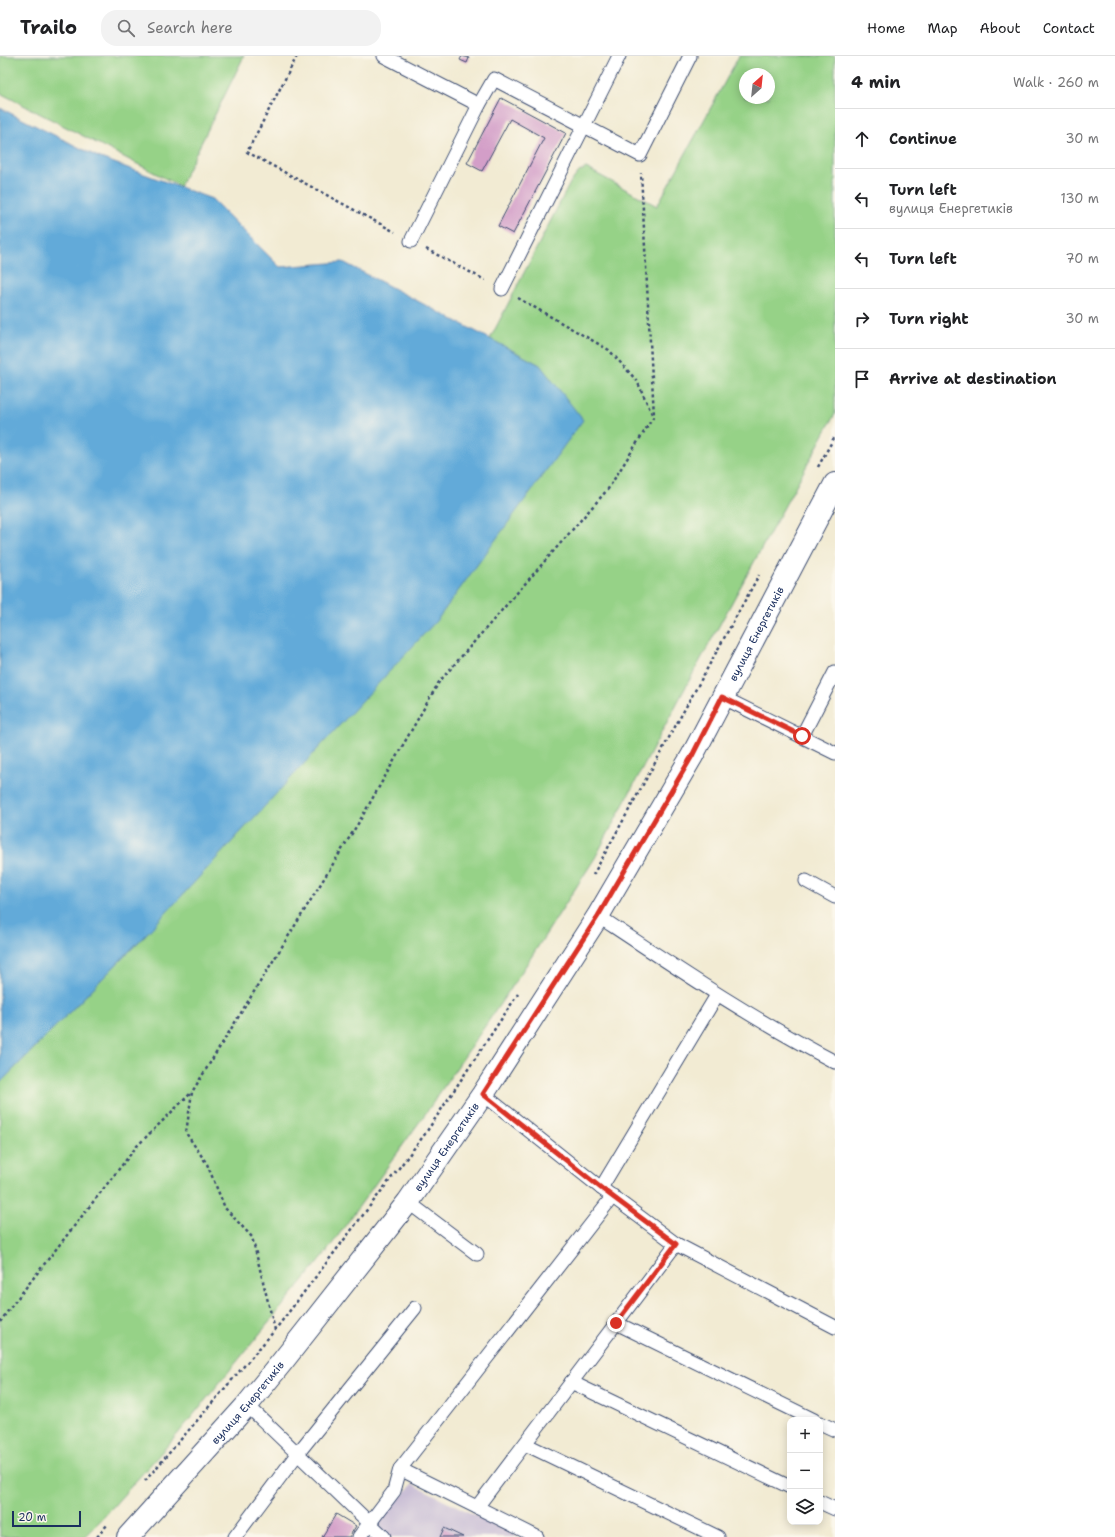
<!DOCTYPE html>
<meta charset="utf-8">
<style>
body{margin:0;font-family:"Shantell Sans",sans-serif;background:#f2f2f2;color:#202124}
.controls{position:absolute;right:12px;bottom:12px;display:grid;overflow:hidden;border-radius:8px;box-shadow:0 2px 10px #0003}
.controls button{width:36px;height:36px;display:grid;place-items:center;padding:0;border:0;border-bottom:1px solid #e0e0e0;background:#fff;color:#202124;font:20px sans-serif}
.compass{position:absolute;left:739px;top:12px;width:36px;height:36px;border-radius:50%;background:#fff;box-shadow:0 2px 10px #0003;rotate:27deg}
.scale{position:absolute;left:12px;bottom:10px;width:69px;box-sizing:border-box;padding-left:4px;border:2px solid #1b2f5e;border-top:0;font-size:11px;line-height:14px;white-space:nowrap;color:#1b2f5e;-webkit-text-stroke:3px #fbf7ec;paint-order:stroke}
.stop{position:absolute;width:12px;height:12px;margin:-9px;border:3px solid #d93025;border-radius:50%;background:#fff}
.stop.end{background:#d93025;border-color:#fff;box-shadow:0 1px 4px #0008}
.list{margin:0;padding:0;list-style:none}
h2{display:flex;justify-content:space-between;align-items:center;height:52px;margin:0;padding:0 16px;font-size:17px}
h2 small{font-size:13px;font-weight:400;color:#757577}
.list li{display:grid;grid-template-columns:26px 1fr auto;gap:12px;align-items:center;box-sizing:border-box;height:60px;padding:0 16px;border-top:1px solid #e0e0e0}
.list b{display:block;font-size:15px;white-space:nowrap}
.list p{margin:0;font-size:13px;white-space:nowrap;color:#757577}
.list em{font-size:13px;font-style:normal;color:#757577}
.icon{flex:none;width:22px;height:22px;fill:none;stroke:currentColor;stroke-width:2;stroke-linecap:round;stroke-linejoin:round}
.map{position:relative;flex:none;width:835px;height:1481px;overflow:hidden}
header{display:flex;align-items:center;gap:24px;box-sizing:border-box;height:56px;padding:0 20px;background:#fff;border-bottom:1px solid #e0e0e0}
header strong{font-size:19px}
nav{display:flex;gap:22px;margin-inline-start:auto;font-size:14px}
.search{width:280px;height:36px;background:#f2f2f2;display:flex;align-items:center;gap:10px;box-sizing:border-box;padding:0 14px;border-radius:16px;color:#757577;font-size:15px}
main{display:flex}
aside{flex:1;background:#fff}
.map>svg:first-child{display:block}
</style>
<header>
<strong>Trailo</strong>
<div class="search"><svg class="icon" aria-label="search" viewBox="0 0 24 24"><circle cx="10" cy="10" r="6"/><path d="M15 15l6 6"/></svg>Search here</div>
<nav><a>Home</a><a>Map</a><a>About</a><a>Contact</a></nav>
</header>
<main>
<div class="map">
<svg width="835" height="1481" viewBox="0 0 835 1481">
<rect width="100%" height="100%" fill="#fbf7ec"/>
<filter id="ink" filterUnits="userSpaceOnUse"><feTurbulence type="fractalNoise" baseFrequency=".025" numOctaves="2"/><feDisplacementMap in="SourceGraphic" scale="8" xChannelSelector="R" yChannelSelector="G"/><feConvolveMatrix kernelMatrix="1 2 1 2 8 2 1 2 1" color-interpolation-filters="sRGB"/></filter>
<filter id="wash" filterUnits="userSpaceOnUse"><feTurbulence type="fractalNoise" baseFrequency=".012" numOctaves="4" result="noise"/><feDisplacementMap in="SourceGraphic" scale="16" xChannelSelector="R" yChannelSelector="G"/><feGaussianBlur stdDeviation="0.9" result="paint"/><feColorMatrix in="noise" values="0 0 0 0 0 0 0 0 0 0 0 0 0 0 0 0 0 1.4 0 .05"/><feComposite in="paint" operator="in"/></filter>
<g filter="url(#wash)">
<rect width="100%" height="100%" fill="#f2ebd3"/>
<polygon fill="#cabfd6" points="413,1428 518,1481 360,1481"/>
<g fill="#96d287" stroke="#588072" fill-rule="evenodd">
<polygon points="0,0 244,0 180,130 0,37"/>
<path d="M739 0H835V358L684 634 595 802 519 920 428 1054 325 1198 176 1380 102 1463 84 1481H0V1027L152 872 540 309 490 283 570 127 579 116 586 112 657 150ZM745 18H769V42H745Z"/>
</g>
<polygon fill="#62aad9" stroke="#3e6c9c" points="0,52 98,101 212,143 280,211 343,206 540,309 583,364 437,564 152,872 0,1027"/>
<g id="blocks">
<g fill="#d39ec8">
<polygon points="462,0 469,2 467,7 460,4"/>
<polygon points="501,42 566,77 513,178 498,170 544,82 510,63 482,115 467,107"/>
<polygon points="336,1458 356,1470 349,1481 322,1481"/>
<polygon points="444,1472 463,1481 440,1481"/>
</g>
</g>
</g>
<g filter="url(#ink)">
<use href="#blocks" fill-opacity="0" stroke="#3b4b70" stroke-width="1"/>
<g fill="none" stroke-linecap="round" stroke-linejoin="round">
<defs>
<g id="service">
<polyline points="384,0 479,49"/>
<polyline points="411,185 479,49 494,23 640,99 690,0"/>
<polyline points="502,233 619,0"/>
<polyline points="722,641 835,697"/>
<polyline points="802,680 835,616"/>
<polyline points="806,825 835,841"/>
<path d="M598 860C675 911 752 963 835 1006"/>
<polyline points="483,1038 601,1132 676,1188 835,1271"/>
<polyline points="601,1132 717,939"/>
<polyline points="408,1146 477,1198"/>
<polyline points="616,1267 814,1364"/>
<polyline points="571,1326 790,1431"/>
<polyline points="247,1349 384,1481"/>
<polyline points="820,1367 835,1374"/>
<polyline points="525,1388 718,1481"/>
<polyline points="400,1413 537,1481"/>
<polyline points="820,1446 835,1453"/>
<polyline points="477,1451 676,1188"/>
<polyline points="235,1481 298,1397 415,1252"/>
<polyline points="359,1481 394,1435 400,1413 613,1140"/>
</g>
<g id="secondary">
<path id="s1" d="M128 1481 247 1349 282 1306 408 1146 483 1038 598 860 692 700 835 428"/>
</g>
</defs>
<use href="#service" stroke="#3b4b70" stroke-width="15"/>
<use href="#secondary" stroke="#3b4b70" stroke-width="24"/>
<g stroke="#3b4b70" stroke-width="2.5" stroke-dasharray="3 3" stroke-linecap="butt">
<polyline points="297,0 247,96 395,176"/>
<polyline points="426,193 485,224"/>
<polyline points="518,242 609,294 637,325 652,358"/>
<polyline points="818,411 835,380"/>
<polyline points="593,819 759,519"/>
<polyline points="0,1266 13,1248 137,1090 192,1036"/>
<polyline points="275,1274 252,1181 225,1152 207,1108 186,1077 192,1036 359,766 439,626 608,433 654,360 641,117"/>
<polyline points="145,1425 275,1274 425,1078 518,938"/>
<polyline points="97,1481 107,1469"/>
</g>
<use href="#service" stroke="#fff" stroke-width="13"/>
<use href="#secondary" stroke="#fff" stroke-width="22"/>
</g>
</g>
<g fill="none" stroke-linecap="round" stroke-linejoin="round" filter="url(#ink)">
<polyline stroke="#d93025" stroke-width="5" points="616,1267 676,1188 601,1132 483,1038 598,860 692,700 722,641 802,680"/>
</g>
<g text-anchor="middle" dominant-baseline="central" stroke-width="3" stroke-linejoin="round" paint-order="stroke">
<g font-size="11" fill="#1b2f5e" stroke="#fbf7ec">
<text stroke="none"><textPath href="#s1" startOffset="1104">вулиця Енергетиків</textPath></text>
<text stroke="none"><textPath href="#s1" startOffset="504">вулиця Енергетиків</textPath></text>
<text stroke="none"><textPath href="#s1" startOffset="180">вулиця Енергетиків</textPath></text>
</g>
</g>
</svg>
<div class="controls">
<button>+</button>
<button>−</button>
<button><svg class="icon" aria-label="layers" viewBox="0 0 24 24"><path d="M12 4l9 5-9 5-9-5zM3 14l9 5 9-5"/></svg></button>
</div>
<svg class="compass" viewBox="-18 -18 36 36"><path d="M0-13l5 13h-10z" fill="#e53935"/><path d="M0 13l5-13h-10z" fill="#757577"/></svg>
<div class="scale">20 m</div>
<div class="stop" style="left:802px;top:680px"></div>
<div class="stop end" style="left:616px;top:1267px"></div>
</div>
<aside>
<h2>4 min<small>Walk · 260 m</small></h2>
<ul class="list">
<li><svg class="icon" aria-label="ahead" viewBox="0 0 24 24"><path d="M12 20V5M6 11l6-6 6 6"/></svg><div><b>Continue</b></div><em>30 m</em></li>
<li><svg class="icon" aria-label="left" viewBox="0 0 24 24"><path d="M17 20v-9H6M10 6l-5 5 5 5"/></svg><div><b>Turn left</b><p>вулиця Енергетиків</p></div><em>130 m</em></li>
<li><svg class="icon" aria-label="left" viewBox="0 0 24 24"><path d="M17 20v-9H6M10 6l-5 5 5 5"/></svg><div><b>Turn left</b></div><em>70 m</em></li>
<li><svg class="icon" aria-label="right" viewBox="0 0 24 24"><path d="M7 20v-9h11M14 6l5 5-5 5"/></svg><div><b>Turn right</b></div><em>30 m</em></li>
<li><svg class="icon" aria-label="arrive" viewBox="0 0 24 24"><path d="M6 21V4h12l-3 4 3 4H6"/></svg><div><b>Arrive at destination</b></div></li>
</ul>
</aside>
</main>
